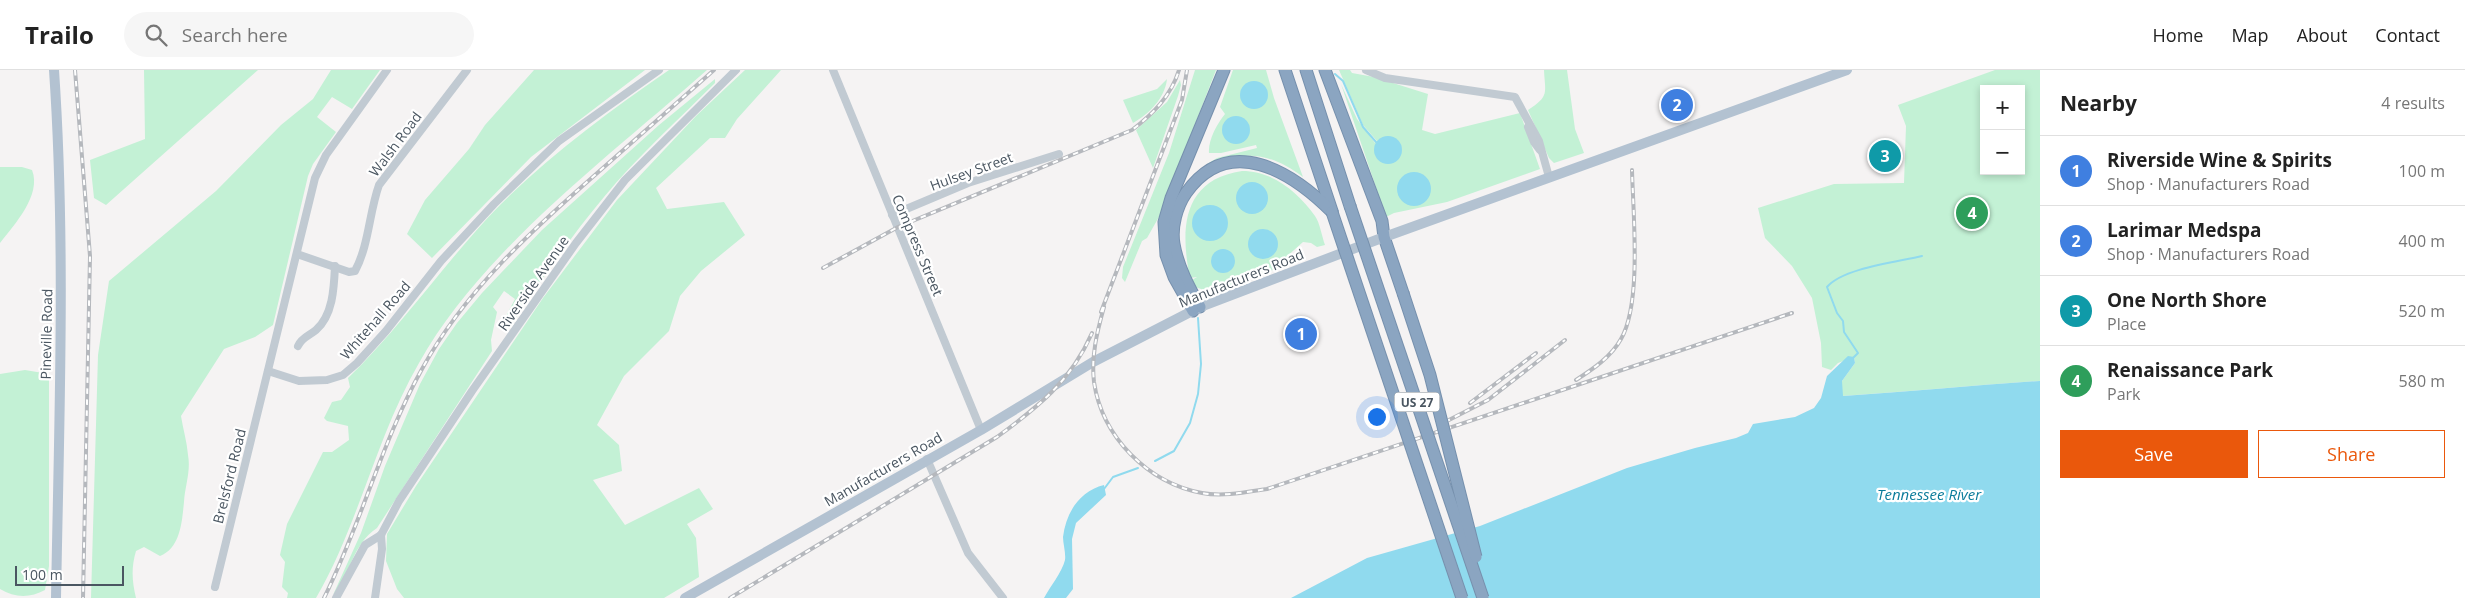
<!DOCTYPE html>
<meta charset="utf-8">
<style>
body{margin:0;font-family:"Open Sans",sans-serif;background:#f6f6f6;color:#222}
.controls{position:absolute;right:15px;top:15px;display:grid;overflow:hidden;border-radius:0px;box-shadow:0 2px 8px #0003}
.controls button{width:45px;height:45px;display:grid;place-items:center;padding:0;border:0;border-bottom:1px solid #e0e0e0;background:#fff;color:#222;font:25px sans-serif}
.scale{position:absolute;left:15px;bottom:12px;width:109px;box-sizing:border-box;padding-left:5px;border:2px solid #4a5661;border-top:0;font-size:14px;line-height:18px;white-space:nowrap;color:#4a5661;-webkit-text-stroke:4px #fff;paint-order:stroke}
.you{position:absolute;left:1376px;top:346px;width:18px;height:18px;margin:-12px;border:4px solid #fff;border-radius:50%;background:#1a73e8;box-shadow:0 0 0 8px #1a73e833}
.badge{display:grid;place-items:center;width:32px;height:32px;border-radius:50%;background:#ea580c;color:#fff;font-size:16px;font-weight:700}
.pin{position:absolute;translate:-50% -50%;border:2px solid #fff;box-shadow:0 1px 5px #0006}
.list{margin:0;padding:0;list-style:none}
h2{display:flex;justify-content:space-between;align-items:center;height:65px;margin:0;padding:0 20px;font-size:21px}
h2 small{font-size:16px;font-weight:400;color:#767676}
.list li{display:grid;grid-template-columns:32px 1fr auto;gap:15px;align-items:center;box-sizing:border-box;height:70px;padding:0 20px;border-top:1px solid #e0e0e0}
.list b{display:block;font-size:19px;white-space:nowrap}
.list p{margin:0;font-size:16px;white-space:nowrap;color:#767676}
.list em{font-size:16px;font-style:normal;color:#767676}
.actions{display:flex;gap:10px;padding:15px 20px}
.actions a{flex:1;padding:11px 0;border:1px solid #ea580c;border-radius:0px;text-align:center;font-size:18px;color:#ea580c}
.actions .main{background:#ea580c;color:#fff}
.icon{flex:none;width:28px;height:28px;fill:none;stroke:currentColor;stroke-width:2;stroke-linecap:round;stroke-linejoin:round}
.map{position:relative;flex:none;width:2040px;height:528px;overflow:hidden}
header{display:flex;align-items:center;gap:30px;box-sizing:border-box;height:70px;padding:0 25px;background:#fff;border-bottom:1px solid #e0e0e0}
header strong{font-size:24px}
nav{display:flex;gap:28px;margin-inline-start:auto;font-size:18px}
.search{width:350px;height:45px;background:#f6f6f6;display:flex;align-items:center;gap:12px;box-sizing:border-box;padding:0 18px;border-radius:28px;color:#767676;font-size:19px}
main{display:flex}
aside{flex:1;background:#fff}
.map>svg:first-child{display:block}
</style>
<header>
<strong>Trailo</strong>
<div class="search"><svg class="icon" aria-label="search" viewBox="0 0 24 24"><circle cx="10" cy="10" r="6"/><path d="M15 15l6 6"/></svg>Search here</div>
<nav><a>Home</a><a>Map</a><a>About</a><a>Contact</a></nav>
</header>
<main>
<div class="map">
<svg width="2040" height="528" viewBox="0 0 2040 528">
<rect width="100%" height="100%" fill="#f5f3f3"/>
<g fill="#c3f1d5" fill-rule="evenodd">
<polygon points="144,0 258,0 106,135 94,128 90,90 145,69"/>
<path d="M331 0H380L352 39 332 27 317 47 336 62 313 94 308 106 273 255 255 267 224 279 181 346C183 359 187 372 188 385 191 401 185 416 184 432 182 450 181 478 160 486L144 477 136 481C131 498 132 511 136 528H91L98 285 109 211 216 121 281 55 313 29Z"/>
<polygon points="534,0 645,0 531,87 432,188 407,164 425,130 469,79 485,55"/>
<path d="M669 0H707C610 86 482 180 419 293 376 367 359 454 316 528H287L288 523 282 517 285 492 280 485 287 454 323 382H332L349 370 348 356 327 351 324 348 332 332 341 330 350 317 348 308C404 254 447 189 501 134 551 84 611 40 669 0Z"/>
<polygon points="745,0 781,0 737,49 725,68 710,68 656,118 667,139 724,132 745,165 701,201 680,226 669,261 624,306 597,355 619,375 622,401 593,410 625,455 699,418 713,439 687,454 696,468 699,507 664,528 404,528 397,519 386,491 387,464 416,416 543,228 617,130 696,46"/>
<polygon points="1195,0 1216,0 1160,145 1147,168 1142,171 1125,212 1122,208 1123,197 1169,83"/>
<path d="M1233 0H1266L1274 28 1303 107C1271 83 1246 80 1209 95L1207 94 1217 88 1257 78 1256 75 1221 83H1209C1208 70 1217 54 1225 44L1220 37Z"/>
<polygon points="1339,0 1350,0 1352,3 1374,7 1428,24 1422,60 1435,64 1520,43 1540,99 1447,132 1394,143 1386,147 1341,14 1357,49 1375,73 1377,71 1363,55"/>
<path d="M1544 0H1567L1575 59 1584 83 1554 93 1549 88 1528 40C1550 26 1545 23 1544 0Z"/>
<path d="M1995 0H2040V311C1974 315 1908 322 1842 326V311L1855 293 1854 287 1838 293 1831 300 1822 297 1821 273 1812 228 1792 196 1765 168 1758 138 1834 114 1904 113 1906 56 1898 35ZM1984 19H2021V101H1984Z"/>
<path d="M715 9V13C678 50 638 86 604 127 568 170 537 216 506 263L507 244 515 229 504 221 493 237 497 242 491 270 492 281 377 458C352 475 351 503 333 525L361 463 385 396 420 314 439 279 457 253 482 223 542 160 659 55Z"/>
<path d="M1167 9C1165 28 1149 44 1133 53L1123 30 1157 19Z"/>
<polygon points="1180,10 1181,15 1178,26 1153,98 1136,60 1167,32"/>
<path d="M0 97H22L32 100C42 125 14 155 0 173Z"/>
<path d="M1242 101C1273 101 1298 122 1315 146 1320 153 1322 167 1325 175L1317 177 1311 173 1303 172 1284 189V196L1211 222H1201V219L1195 217 1192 210 1197 207 1190 208C1180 159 1182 110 1242 101Z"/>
<path d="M25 300 49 304V496L45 520C30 528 15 528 0 519V304Z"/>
</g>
<g fill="#90daee">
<circle cx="1254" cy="25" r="14"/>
<circle cx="1236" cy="60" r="14"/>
<circle cx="1388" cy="80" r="14"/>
<circle cx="1414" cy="119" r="17"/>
<circle cx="1252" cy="128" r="16"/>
<circle cx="1210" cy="153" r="18"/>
<circle cx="1263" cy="174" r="15"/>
<circle cx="1223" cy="191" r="12"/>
<path d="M1848 286 1854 287 1855 293 1842 311 1843 326C1909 322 1974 315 2040 311V528H1291L1367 488 1480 456 1627 398 1695 378 1736 368 1748 363 1753 354 1795 347 1814 338 1821 328 1827 306Z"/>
<path d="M1104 415 1106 425 1076 453 1072 469 1073 519 1066 528H1044C1050 517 1062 502 1065 490 1066 483 1063 474 1063 467 1066 442 1080 421 1104 415Z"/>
</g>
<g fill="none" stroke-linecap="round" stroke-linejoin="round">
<g stroke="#90daee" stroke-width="2">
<polyline points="1335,4 1343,11 1363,57 1376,72"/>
<path d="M1853 288 1858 283 1844 262 1843 251 1837 243 1827 217C1843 198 1897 192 1922 186"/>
<polyline points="1155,391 1174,381 1190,353 1198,324 1201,294 1198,248"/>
<polyline points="1104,419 1113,407 1138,398"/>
</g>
<defs>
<g id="highway">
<polyline points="1285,0 1332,141"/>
<polyline points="1306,0 1350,136"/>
<polyline points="1325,0 1382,151 1384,167 1403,223"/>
<path d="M1200 237C1189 217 1178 197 1174 174 1171 157 1177 136 1186 123 1229 62 1292 102 1332 142"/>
<polyline points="1193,241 1174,207 1166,185 1164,152 1171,128 1224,0"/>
</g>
</defs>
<use href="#highway" stroke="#7690ad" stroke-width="13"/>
<g stroke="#c1cad2" stroke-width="8">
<polyline points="833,0 981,360"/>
<polyline points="1366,0 1385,8 1515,27 1539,71 1549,107"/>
<polyline points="1528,57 1534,72 1540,80"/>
<polyline points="892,145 968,113 1059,84"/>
<path d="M297 184 349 202 355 201C369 175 369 143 379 115L467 0"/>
<path d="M298 276C302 267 309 266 316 260 333 245 334 218 335 196"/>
<polyline points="268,301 299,311 327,310 343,305 357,293 386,261 441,191 494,134 559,71 659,0"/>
<polyline points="927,389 968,483 1003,528"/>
<polyline points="381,465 399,431 472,321 576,173 625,110 736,0"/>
<polyline points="215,517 315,108 326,85 387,0"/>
<polyline points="336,528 365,475 381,465"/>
<polyline points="375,528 382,479 381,465"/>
</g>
<g stroke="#b3c2d1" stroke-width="10">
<path d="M54 0C66 176 59 352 56 528"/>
<polyline points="685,528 981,360 1093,292 1200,237 1379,169 1847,0"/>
</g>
<use href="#highway" stroke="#8ba5c1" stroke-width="11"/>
<defs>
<g id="rail">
<polyline points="75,0 90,186 83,528"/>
<path d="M823 198 898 157 1132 60C1153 44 1171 26 1179 0"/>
<path d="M1104 237C1097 262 1091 286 1094 312 1102 367 1148 413 1202 423 1223 427 1247 422 1267 419L1792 243"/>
<polyline points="1101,242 1182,30 1187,0"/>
<path d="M1576 310C1593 299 1611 287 1621 269 1642 233 1633 143 1632 100"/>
<polyline points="1470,333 1536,283"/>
<polyline points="1445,352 1488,330 1565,270"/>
<path d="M324 528C361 454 382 371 422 299 464 222 530 162 595 105 635 70 674 35 714 0"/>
<path d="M730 528 997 367C1038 337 1071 311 1092 263"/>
</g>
</defs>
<use href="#rail" stroke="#b5b8bd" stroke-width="4"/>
<use href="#rail" stroke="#fff" stroke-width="2" stroke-dasharray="5.5" stroke-linecap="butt"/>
<defs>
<g id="highway-bridge">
<polyline points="1350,136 1483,528"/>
<polyline points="1332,142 1462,528"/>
<polyline points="1403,223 1430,305 1476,487"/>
</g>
</defs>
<use href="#highway-bridge" stroke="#7690ad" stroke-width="13" stroke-linecap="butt"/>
<use href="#highway-bridge" stroke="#8ba5c1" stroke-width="11"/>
</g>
<g text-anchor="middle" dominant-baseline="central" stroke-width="4.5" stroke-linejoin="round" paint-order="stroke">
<rect fill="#fff" stroke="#808990" stroke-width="1" x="1394.5" y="322.5" width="45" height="19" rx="4"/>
<g font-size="12" font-weight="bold" fill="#4a5661">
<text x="1417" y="332">US 27</text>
</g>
<g font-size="14" fill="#4a5661" stroke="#fff">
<text transform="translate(395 74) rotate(-53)">Walsh Road</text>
<text transform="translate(971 101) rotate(-20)">Hulsey Street</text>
<text transform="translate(918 175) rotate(67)">Compress Street</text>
<text transform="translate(1241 208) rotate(-22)">Manufacturers Road</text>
<text transform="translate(533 213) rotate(-55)">Riverside Avenue</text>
<text transform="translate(375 250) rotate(-49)">Whitehall Road</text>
<text transform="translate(46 264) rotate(-89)">Pineville Road</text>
<text transform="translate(883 399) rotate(-30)">Manufacturers Road</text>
<text transform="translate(229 406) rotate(-76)">Brelsford Road</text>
</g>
<g font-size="15" font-style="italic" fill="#0c7c9b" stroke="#fff">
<text x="1929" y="424">Tennessee River</text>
</g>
</g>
</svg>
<div class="controls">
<button>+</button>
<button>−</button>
</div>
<div class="scale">100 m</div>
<div class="you"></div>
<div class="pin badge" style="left:1301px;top:264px;background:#3f7fe0">1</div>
<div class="pin badge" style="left:1677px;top:35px;background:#3f7fe0">2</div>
<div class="pin badge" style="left:1885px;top:86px;background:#0f9aa8">3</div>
<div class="pin badge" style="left:1972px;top:143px;background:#2e9e5b">4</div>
</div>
<aside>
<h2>Nearby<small>4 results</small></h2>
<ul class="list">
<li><span class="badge" style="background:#3f7fe0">1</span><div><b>Riverside Wine &amp; Spirits</b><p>Shop · Manufacturers Road</p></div><em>100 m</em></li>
<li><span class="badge" style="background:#3f7fe0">2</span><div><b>Larimar Medspa</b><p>Shop · Manufacturers Road</p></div><em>400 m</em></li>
<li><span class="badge" style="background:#0f9aa8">3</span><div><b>One North Shore</b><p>Place</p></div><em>520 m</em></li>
<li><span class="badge" style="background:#2e9e5b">4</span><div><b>Renaissance Park</b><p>Park</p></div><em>580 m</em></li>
</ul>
<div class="actions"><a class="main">Save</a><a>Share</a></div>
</aside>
</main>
